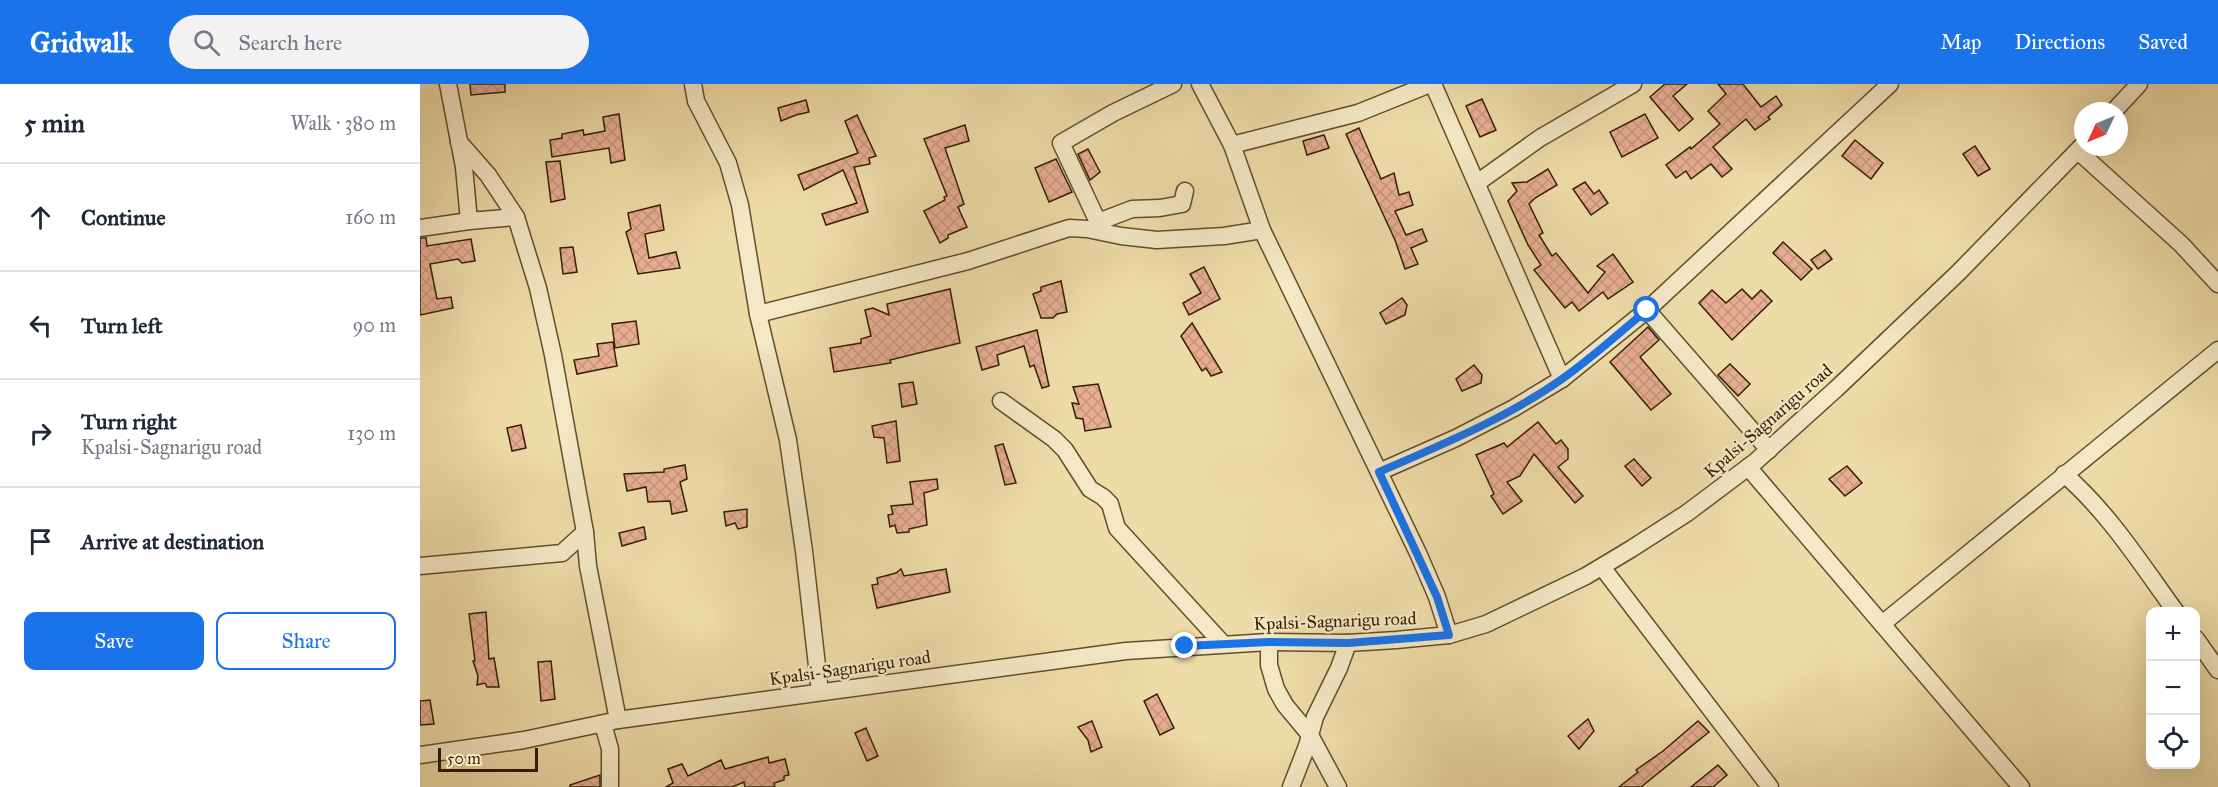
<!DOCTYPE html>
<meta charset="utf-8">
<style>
body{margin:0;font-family:"IM FELL Great Primer",serif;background:#f2f2f3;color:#1f2937}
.controls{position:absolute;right:18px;bottom:18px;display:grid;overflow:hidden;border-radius:12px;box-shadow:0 6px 24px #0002}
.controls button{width:54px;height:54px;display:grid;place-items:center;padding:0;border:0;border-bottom:2px solid #e0e1e3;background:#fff;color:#1f2937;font:30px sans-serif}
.compass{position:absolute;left:1654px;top:18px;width:54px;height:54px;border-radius:50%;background:#fff;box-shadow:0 6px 24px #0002;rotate:226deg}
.scale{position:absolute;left:18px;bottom:15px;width:100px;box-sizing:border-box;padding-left:6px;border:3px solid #341e00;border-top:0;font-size:16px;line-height:21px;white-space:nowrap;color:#341e00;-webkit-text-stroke:4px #f4e8c6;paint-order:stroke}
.stop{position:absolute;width:18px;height:18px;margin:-14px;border:4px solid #1a73e8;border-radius:50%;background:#fff}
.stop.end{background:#1a73e8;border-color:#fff;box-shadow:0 2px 6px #0008}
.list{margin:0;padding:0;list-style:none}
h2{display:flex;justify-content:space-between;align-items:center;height:78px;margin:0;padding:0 24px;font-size:26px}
h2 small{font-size:20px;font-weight:400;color:#747a83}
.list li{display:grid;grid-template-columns:39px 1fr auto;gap:18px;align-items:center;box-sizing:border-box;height:108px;padding:0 24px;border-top:2px solid #e0e1e3}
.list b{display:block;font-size:22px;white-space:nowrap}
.list p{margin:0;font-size:20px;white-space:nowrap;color:#747a83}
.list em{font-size:20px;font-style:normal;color:#747a83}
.actions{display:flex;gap:12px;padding:18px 24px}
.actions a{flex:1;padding:14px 0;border:2px solid #1a73e8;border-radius:12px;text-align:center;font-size:21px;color:#1a73e8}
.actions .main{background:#1a73e8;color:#fff}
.icon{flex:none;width:33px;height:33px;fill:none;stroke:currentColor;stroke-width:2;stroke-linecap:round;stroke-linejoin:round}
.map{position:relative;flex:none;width:1798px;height:703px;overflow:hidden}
header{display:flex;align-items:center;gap:36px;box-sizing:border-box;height:84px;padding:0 30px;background:#1a73e8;color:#fff}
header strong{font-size:28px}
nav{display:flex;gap:33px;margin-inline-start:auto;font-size:21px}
.search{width:420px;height:54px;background:#f2f2f3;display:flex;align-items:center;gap:15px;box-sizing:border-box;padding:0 21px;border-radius:33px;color:#747a83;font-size:22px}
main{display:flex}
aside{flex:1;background:#fff}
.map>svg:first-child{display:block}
</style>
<header>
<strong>Gridwalk</strong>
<div class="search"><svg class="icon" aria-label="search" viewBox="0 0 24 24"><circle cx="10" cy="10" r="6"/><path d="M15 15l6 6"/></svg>Search here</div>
<nav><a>Map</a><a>Directions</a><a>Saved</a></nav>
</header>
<main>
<aside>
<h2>5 min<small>Walk · 380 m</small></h2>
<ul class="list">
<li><svg class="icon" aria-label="ahead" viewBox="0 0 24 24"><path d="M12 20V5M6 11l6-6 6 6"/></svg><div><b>Continue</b></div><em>160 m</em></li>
<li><svg class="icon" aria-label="left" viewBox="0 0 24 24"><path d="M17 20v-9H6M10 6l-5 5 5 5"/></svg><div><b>Turn left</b></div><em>90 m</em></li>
<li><svg class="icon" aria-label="right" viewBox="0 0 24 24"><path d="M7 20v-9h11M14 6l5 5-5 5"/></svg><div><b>Turn right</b><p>Kpalsi-Sagnarigu road</p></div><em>130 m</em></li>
<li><svg class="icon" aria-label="arrive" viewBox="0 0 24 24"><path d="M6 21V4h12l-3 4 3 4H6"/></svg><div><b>Arrive at destination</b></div></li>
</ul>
<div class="actions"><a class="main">Save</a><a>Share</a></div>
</aside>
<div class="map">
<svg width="1798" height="703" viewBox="0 0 1798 703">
<defs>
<pattern id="building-cross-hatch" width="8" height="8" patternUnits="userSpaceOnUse" patternTransform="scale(1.5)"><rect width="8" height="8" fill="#e7ae93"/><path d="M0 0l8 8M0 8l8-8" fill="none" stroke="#c7957d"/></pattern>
</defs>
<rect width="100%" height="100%" fill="#eedca8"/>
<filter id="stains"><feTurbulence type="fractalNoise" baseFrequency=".00333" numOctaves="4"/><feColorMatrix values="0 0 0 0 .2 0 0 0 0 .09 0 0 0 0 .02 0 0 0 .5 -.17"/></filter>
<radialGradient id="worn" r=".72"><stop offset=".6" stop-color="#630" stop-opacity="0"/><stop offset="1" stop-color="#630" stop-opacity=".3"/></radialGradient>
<g fill="url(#building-cross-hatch)" stroke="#341e00" stroke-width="1.5">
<polygon points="50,0 85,0 85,8 51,11"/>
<polygon points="1245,0 1267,0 1253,12 1273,35 1259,47 1230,13"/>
<polygon points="1298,0 1323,0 1341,23 1356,12 1362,21 1348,33 1350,35 1335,46 1326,35 1293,63 1312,85 1302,93 1291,80 1271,95 1266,87 1256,94 1246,81 1270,63 1271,65 1300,40 1288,27 1306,10"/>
<polygon points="1062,15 1076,46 1060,53 1046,22"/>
<polygon points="386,16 389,28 376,31 361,37 358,24"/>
<polygon points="199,30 205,76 191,79 189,64 132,73 130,56 142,54 142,50 163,46 164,51 185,47 183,33"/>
<polygon points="1225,30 1238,54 1202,73 1190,48"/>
<polygon points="437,31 456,72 449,74 450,80 434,83 448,128 406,141 402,130 437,119 423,86 384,106 378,91 438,69 425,37"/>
<polygon points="545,41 549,57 525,64 544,120 538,123 547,143 528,151 528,154 520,159 504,127 525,116 524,113 527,112 504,55"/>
<polygon points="939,44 961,95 974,89 979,111 989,108 993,121 975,127 986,151 1002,145 1007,157 991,164 998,180 985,185 975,156 926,50"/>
<polygon points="904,51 909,64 887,71 883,57"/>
<polygon points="1435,56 1463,79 1451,95 1422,72"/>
<polygon points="1555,62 1570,85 1558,92 1543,70"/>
<polygon points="668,65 680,88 670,96 658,70"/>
<polygon points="636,75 652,108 629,118 615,84"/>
<polygon points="140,77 145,115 131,118 126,78"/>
<polygon points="1128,85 1137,101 1115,114 1109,120 1123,149 1119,151 1132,172 1136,169 1168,209 1185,188 1177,182 1193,170 1213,198 1188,215 1183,208 1159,227 1152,218 1145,224 1114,186 1121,181 1108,161 1088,117 1097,107 1092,99 1107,98"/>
<polygon points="1165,98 1174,110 1179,106 1188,119 1171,131 1153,105"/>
<polygon points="240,121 244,146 225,150 229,174 256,168 260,184 218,190 206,148 211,145 208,129"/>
<polygon points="0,154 6,154 7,162 51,155 55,177 42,179 38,175 10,180 17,215 31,213 33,224 0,231"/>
<polygon points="1363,158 1392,185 1381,196 1353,169"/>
<polygon points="153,163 157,188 143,190 140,164"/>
<polygon points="1405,166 1412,175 1398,185 1391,176"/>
<polygon points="784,183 800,215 769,231 763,219 781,209 770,190"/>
<polygon points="641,197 647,228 637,230 633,234 621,234 613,210 621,207 621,203"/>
<polygon points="530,205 540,259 470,276 471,279 414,288 410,264 441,259 441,255 451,252 445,226 453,224 469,231 467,220"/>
<polygon points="1322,205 1332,215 1341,206 1352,217 1312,256 1279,219 1292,206 1306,219"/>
<polygon points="982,214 987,221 985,231 966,240 960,229"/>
<polygon points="216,237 219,260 195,264 192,240"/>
<polygon points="772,239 802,288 791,292 786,284 782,287 761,252"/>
<polygon points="1228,243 1239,256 1220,273 1251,310 1231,326 1190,278"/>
<polygon points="617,246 629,302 622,304 614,281 610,283 604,262 577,271 579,281 562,286 556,263"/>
<polygon points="193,258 197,282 157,290 154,276 179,272 177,260"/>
<polygon points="1310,280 1330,300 1318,312 1298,291"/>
<polygon points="1054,281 1062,291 1061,299 1042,307 1036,295"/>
<polygon points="493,298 497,320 482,323 479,300"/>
<polygon points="678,300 691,343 665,347 663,335 656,334 652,319 659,320 653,303"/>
<polygon points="476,337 480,377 467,379 464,354 454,353 452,342"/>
<polygon points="1118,338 1136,360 1141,356 1148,365 1148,375 1138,383 1163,412 1155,419 1114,370 1100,392 1087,398 1102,417 1083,430 1071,412 1074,410 1056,371 1084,359 1087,363"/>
<polygon points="101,341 106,364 92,367 87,344"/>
<polygon points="583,360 596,399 585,401 575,362"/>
<polygon points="1214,375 1231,394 1222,402 1205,382"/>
<polygon points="265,381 267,395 260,398 267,427 252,430 250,417 228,418 226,403 207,407 204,390 244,388 244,385"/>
<polygon points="1427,382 1442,399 1425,412 1409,395"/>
<polygon points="517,395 518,405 504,409 507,441 489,445 489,448 477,449 475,441 470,443 468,431 473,430 471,422 493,420 490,398"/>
<polygon points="327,425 327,443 318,445 315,439 306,442 304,428"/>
<polygon points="224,443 226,455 202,462 199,449"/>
<polygon points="481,485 484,492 526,485 530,508 457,524 452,501 458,500 457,494 476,489"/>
<polygon points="66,528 69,575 74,574 79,603 67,603 65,599 57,601 58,592 53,577 55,577 49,530"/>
<polygon points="131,577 135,615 121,617 118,578"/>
<polygon points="737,610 754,644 740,651 724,617"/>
<polygon points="10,616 14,640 0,641 0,617"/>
<polygon points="1168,635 1174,647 1159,665 1148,652"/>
<polygon points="672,637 682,663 671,668 668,656 658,643"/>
<polygon points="1278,637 1289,648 1221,703 1199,703 1218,688 1216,686 1243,667"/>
<polygon points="446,644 458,672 447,677 435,649"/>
<polygon points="348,673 349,679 365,675 369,691 364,692 364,696 354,699 355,703 325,703 324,698 312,703 246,703 253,699 248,685 262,680 268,692 301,676 305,685"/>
<polygon points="1298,681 1307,691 1293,703 1271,703"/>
<polygon points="180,691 180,703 150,703 150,701"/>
</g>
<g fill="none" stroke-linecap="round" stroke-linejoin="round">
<defs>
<g id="minor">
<polyline points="28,0 44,83 49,137"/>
<polyline points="273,0 276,17 308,79 320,121 338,230 368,356 384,467 400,608"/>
<polyline points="753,0 693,29 641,59 678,138 712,125 740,124 762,120 765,107"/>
<polyline points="780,0 812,61 842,146 998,469 1017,513 1029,551"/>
<polyline points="1013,0 1142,295"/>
<polyline points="1694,27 1719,0"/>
<polyline points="39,58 68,91 96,133 118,204 133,271 165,448 168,482 198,636"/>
<polyline points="812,61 938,29 1010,0"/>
<polyline points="1658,67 1761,160 1798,200"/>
<polyline points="1057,99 1120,54 1213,0"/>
<polyline points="0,144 49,137 96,133"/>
<polyline points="1227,226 1349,366"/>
<polyline points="338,230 548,177 649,144 667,145 701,152 737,156 804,152 842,146"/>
<polyline points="581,317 634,355 645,366 670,405 683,413 690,420 697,444 803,560"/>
<polyline points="1328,383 1601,703"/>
<polyline points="959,388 1036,354 1094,324 1142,295 1227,226 1470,0"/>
<path d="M1644 390C1689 429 1721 480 1756 528"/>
<polyline points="0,482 142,469 165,448"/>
<polyline points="1182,483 1350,703"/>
<polyline points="1462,540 1798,266"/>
<polyline points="1776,555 1798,586"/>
<polyline points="849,558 849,581 856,605 865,621 890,651 918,703"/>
<polyline points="183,640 190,665 190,703"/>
<polyline points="0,671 104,656 198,636 706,567 849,558 928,559 976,556 1029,551 1066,540 1166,492 1211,465 1267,429 1335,378 1416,305 1538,189 1663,61"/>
<polyline points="871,703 887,662 895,633 919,584 928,559"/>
</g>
</defs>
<use href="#minor" stroke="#624e2a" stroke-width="19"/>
<use href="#minor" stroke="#f4e8c6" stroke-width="16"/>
</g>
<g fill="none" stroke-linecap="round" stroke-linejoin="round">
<path stroke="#1a73e8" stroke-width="8" d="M765 562 849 558 928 559 1029 551 1017 513 959 388C1021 361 1087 334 1142 295 1172 274 1199 249 1227 226"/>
</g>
<g text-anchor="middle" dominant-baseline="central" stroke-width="4.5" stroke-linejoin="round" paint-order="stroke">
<g font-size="18" fill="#341e00" stroke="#f4e8c6">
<text transform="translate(1348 337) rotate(-41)">Kpalsi-Sagnarigu road</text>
<text transform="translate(915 537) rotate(-2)">Kpalsi-Sagnarigu road</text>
<text transform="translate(430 584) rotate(-8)">Kpalsi-Sagnarigu road</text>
</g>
</g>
<rect width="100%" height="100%" filter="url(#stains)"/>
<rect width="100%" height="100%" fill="url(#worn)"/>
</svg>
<div class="controls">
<button>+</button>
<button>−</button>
<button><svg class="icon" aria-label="locate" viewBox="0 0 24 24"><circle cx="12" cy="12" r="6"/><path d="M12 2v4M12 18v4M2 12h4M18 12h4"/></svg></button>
</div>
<svg class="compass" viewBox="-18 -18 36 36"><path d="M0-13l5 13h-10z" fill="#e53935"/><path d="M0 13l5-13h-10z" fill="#747a83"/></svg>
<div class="scale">50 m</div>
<div class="stop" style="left:1227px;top:226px"></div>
<div class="stop end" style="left:765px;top:562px"></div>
</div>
</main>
